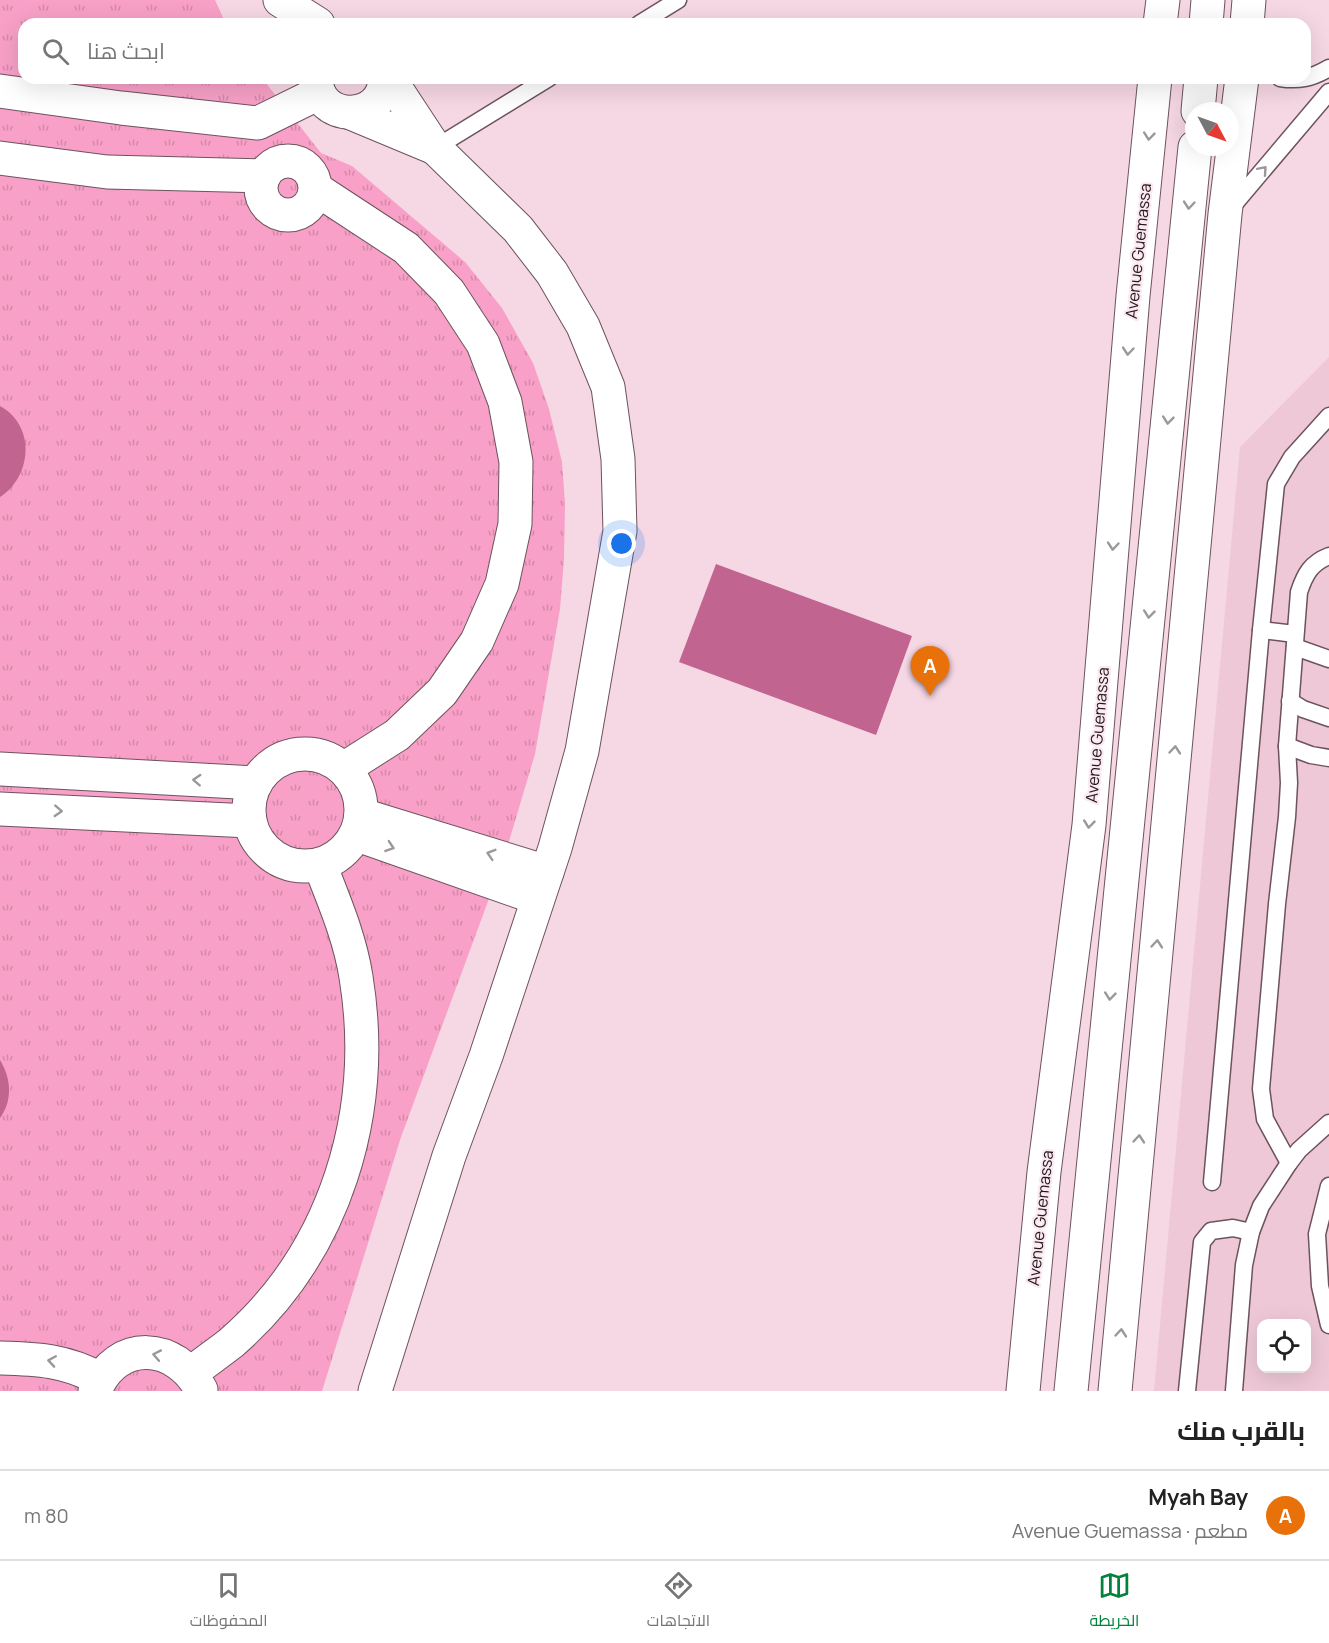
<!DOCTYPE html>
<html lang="ar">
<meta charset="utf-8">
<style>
body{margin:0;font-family:Manrope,Cairo,sans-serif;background:#f2f2f2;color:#222;direction:rtl}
.controls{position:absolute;right:18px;bottom:18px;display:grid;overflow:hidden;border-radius:12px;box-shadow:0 6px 24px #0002}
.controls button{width:54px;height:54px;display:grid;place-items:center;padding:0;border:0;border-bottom:2px solid #e0e0e0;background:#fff;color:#222;font:30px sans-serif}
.compass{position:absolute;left:1185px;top:102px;width:54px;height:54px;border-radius:50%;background:#fff;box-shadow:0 6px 24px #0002;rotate:131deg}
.you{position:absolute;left:622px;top:544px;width:21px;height:21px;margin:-15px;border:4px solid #fff;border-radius:50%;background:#1a73e8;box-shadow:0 0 0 9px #1a73e833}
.badge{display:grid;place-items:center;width:39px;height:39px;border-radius:50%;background:#02823b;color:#fff;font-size:20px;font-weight:700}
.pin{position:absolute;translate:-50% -50px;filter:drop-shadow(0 2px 3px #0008)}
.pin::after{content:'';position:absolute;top:32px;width:21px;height:18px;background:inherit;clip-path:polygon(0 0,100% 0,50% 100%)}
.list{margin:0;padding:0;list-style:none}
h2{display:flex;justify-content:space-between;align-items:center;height:78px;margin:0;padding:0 24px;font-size:26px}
h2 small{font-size:20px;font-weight:400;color:#767676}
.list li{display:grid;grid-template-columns:39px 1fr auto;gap:18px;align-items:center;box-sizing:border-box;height:90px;padding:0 24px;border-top:2px solid #e0e0e0}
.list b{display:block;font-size:22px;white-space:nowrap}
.list p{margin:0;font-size:20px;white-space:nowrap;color:#767676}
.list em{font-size:20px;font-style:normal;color:#767676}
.icon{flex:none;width:33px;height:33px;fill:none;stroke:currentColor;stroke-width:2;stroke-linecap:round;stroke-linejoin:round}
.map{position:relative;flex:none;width:1329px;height:1391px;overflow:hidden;direction:ltr}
.search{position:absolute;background:#fff;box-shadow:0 6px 24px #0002;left:18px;right:18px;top:18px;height:66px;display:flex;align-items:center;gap:15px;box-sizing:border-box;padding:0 21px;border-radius:18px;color:#767676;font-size:22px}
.sheet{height:168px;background:#fff}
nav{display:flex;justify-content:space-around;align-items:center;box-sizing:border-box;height:84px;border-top:2px solid #e0e0e0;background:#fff;font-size:16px;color:#767676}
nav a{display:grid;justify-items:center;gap:3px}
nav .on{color:#02823b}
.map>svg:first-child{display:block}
</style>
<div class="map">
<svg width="1329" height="1391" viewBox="0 0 1329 1391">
<defs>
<pattern id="grass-tufts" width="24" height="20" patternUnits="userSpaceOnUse" patternTransform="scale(1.5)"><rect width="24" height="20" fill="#f8a0c7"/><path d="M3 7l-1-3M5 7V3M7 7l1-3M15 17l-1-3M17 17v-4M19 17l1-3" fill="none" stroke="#d489aa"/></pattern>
</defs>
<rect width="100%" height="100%" fill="#f6d7e4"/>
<path fill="#eec8d7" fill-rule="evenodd" d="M1329 357V1391H1154L1240 447ZM1262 1324H1306V1368H1262Z"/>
<polygon fill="url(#grass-tufts)" points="0,0 215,0 226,24 24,24 24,78 262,78 321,153 352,166 465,262 502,308 533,363 549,409 562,462 565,504 564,559 560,609 535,754 504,858 401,1137 322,1391 0,1391"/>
<g fill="#c16490">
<path d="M0 406C36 426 32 476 0 497Z"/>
<polygon points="716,564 912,636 876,735 679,662"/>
<path d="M0 1060C11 1078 13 1100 0 1118Z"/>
</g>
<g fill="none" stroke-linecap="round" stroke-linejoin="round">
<defs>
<g id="service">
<polyline points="639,24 678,0"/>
<path d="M1280 78C1299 81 1312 78 1329 68"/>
<polyline points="435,148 549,78"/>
<polyline points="1230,209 1329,92"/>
<polyline points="1261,630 1295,634"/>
<polyline points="1295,647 1329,659"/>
<polyline points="1290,701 1303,709 1329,718"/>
<polyline points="1287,746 1311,755 1329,758"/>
<path d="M1289 1163 1265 1119 1261 1089 1277 904 1287 817 1289 783 1287 746 1299 592C1305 574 1311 563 1329 556"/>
<polyline points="1212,1182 1261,630 1276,484 1292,457 1329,416"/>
<polyline points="1329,1186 1317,1234 1320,1286 1329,1325"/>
<polyline points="1187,1391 1202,1242 1211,1231 1233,1228 1251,1232"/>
<polyline points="1234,1391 1244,1265 1251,1232 1261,1206 1289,1163 1299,1150 1329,1123"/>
</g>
<g id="minor">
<polyline points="280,0 318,24"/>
<polyline points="1160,24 1163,0"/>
<path d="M316 78C316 123 384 124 385 78"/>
<polyline points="0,91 121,108 258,123 319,93"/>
<polyline points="351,113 435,148"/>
<polyline points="0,158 107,172 264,176"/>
<circle cx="288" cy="188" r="27"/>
<polyline points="316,189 406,248 449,292 483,344 505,402 516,462 515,524 502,584 477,641 442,692 397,735 345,768"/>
<circle cx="305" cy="810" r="56"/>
<polyline points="0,769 256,783"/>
<polyline points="0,809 250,821"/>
<polyline points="362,815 547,872"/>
<polyline points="369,839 537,898"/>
<path d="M0 1358C38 1359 65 1360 100 1379"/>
<path d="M191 1373C204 1363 218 1353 231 1343 336 1252 378 1112 356 977 350 938 334 901 320 865"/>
<path d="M95 1391C116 1338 177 1342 201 1390"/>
<polyline points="375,1391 449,1156 486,1056 555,848 582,751 620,531 618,459 608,387 583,326 552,273 518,229 435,148 389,78"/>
<polyline points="1023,1391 1044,1172 1089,825 1133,296 1155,78"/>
</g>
<g id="secondary">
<polyline points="1206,24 1208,0"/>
<polyline points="1247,24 1249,0"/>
<polyline points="1198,111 1201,78"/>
<polyline points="1071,1391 1195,147"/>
<polyline points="1115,1391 1225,214 1242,78"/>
</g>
</defs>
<use href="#service" stroke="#6d535e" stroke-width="19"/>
<use href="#minor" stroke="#6d535e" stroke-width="35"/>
<use href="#secondary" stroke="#6d535e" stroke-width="35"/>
<use href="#service" stroke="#fff" stroke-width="16"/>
<use href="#minor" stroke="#fff" stroke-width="33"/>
<use href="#secondary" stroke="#fff" stroke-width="33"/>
</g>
<defs><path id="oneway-chevron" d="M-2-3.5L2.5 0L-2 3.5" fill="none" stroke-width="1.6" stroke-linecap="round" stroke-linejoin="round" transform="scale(1.5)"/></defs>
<g stroke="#9c9799">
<use href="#oneway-chevron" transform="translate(1149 136) rotate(96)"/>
<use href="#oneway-chevron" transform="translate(1263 170) rotate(-49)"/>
<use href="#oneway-chevron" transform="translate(1189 205) rotate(95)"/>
<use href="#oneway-chevron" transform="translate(1128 351) rotate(95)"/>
<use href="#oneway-chevron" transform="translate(1168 420) rotate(96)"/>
<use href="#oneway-chevron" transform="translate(1113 546) rotate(95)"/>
<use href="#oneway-chevron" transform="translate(1149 614) rotate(96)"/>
<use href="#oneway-chevron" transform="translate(1175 750) rotate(-85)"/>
<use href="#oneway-chevron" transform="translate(197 780) rotate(-177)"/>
<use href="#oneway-chevron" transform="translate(58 811) rotate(3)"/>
<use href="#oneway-chevron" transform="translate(1089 824) rotate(96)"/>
<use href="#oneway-chevron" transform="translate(390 847) rotate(19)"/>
<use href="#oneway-chevron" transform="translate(491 854) rotate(-163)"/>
<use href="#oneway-chevron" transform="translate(1157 944) rotate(-85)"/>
<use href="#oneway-chevron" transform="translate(1110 996) rotate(96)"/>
<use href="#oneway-chevron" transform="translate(1139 1139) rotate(-85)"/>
<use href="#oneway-chevron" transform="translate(1121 1333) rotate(-85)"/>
<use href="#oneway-chevron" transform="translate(157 1355) rotate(-169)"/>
<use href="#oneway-chevron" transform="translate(52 1361) rotate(-171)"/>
</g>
<g text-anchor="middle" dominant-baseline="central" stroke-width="4.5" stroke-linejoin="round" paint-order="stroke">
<g font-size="16" fill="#23181d" stroke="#fbe8f0">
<text transform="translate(1138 251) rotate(-84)">Avenue Guemassa</text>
<text transform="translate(1097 735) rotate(-85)">Avenue Guemassa</text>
<text transform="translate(1040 1218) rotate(-84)">Avenue Guemassa</text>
</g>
</g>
</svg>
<div class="controls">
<button><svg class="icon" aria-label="locate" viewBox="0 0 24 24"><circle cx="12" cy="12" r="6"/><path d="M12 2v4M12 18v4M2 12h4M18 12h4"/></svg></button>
</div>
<svg class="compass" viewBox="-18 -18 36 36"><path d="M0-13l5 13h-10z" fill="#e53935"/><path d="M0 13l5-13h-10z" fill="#767676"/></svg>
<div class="you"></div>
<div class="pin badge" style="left:930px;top:696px;background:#e8710a">A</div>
<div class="search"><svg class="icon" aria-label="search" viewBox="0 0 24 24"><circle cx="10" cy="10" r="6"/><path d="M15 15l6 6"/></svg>ابحث هنا</div>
</div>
<section class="sheet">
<h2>بالقرب منك<small></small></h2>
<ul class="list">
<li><span class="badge" style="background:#e8710a">A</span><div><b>Myah Bay</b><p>مطعم · Avenue Guemassa</p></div><em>80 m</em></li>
</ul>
</section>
<nav>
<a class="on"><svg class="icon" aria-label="map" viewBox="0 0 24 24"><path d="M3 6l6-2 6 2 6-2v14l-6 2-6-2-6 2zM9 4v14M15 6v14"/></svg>الخريطة</a>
<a><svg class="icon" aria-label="directions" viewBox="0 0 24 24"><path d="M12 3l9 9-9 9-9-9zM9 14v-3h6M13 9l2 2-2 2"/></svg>الاتجاهات</a>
<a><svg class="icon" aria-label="saved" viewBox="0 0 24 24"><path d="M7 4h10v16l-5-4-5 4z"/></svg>المحفوظات</a>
</nav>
